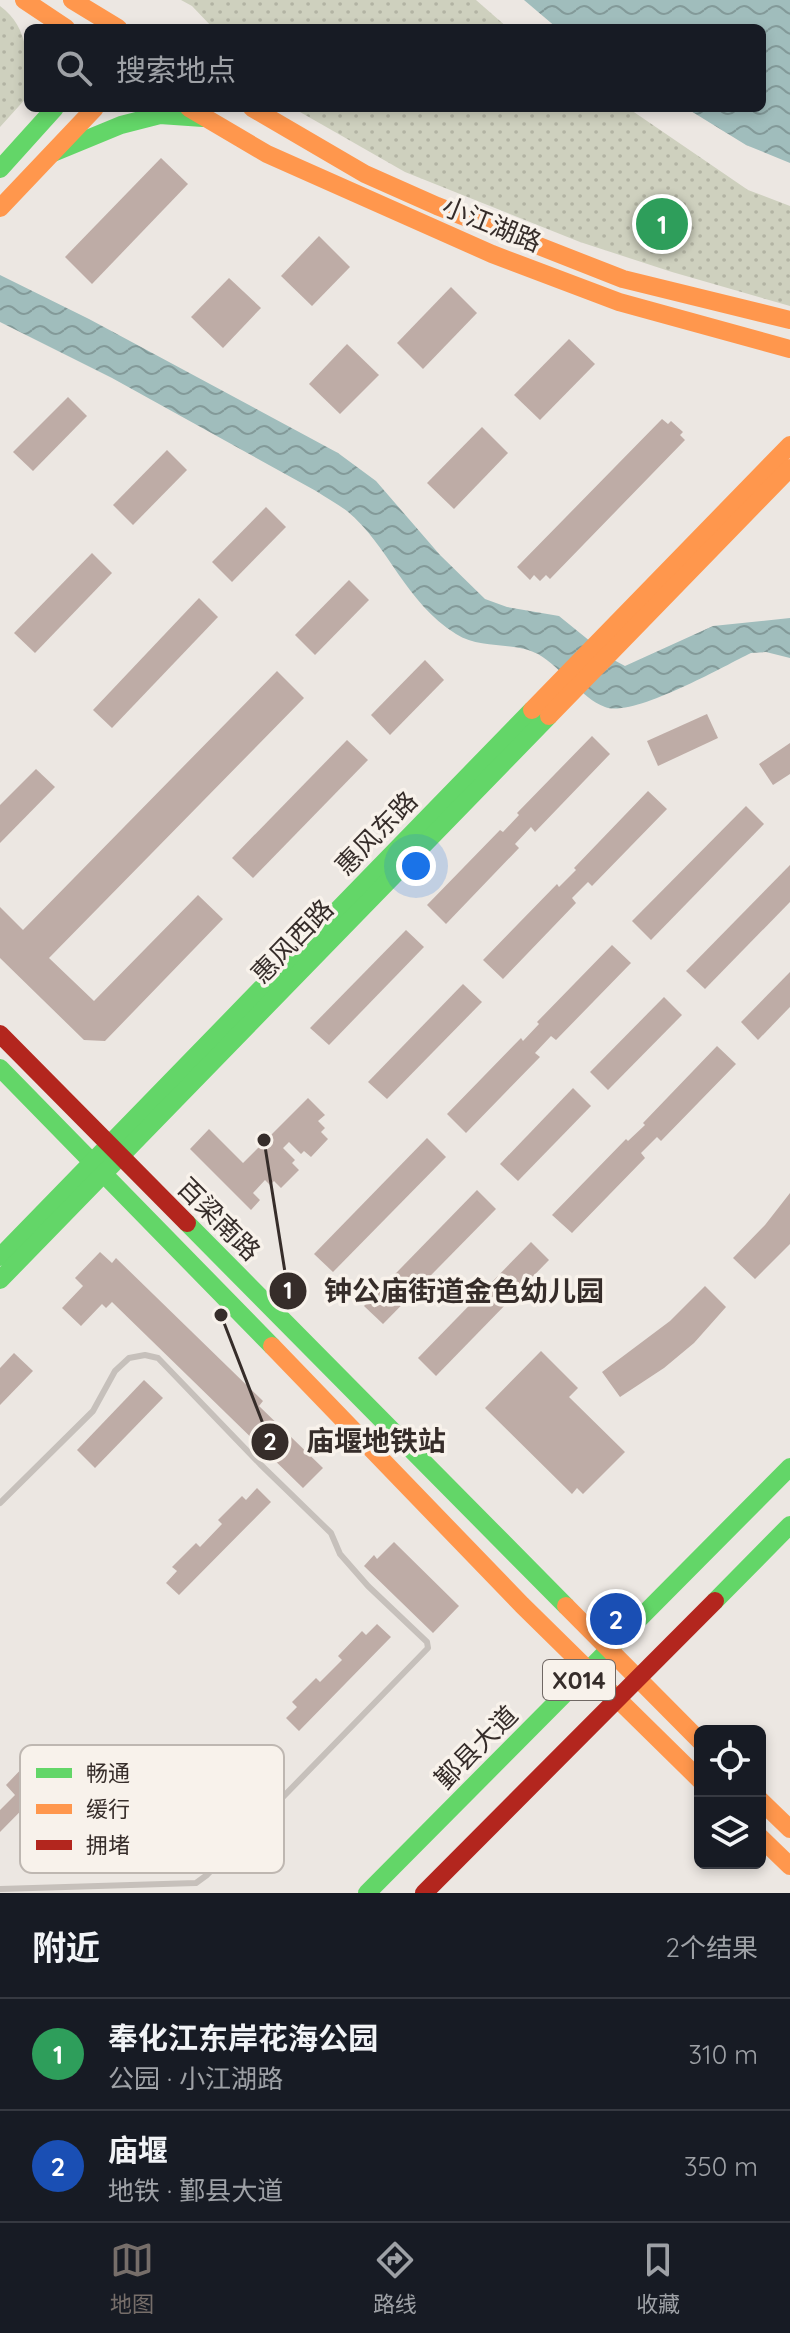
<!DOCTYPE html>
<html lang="zh">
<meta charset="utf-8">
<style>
body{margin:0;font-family:Quicksand,"Noto Sans SC",sans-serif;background:#242831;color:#f1f3f6}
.controls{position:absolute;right:24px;bottom:24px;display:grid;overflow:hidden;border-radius:12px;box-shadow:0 4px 12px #0003}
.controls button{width:72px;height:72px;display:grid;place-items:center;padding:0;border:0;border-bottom:2px solid #363941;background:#171b24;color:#f1f3f6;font:40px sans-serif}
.you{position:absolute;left:416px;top:866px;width:28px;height:28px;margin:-20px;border:6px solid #fff;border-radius:50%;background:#1a73e8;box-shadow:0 0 0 12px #1a73e833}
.badge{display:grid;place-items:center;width:52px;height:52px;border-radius:50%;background:#766e6a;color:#fff;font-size:26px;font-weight:700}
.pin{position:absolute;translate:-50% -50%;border:4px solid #fff;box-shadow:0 2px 8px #0006}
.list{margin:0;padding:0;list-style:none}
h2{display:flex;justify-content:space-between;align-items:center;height:104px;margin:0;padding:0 32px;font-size:34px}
h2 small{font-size:26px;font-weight:400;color:#9ea1a6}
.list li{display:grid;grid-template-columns:52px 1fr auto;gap:24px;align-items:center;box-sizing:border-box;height:112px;padding:0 32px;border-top:2px solid #363941}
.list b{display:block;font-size:30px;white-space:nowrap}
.list p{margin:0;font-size:26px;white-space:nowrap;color:#9ea1a6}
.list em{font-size:26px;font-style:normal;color:#9ea1a6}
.icon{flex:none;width:44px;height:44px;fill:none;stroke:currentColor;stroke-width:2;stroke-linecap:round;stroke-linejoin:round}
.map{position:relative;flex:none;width:790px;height:1893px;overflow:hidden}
.search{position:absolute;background:#171b24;box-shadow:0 4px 12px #0003;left:24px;right:24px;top:24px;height:88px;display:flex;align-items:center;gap:20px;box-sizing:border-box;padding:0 28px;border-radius:12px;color:#9ea1a6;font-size:30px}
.sheet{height:328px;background:#171b24}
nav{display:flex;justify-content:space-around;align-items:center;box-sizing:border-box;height:112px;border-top:2px solid #363941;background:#171b24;font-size:22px;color:#9ea1a6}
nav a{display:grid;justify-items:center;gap:4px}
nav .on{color:#766e6a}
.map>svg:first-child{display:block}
</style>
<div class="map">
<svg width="790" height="1893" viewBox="0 0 790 1893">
<defs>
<pattern id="park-dots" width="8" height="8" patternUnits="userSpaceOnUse" patternTransform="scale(2)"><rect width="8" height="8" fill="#ced0be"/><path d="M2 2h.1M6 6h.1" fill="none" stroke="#b2b3a3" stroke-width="1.8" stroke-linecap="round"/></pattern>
<pattern id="water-waves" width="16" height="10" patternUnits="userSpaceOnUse" patternTransform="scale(2)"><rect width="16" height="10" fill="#a0bdbc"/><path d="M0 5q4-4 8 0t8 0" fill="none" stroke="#839a99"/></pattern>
</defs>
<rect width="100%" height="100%" fill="#ece7e2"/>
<g fill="url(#park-dots)">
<polygon points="181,0 476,0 508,28 213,28 192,6"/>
<path d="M0 6C30 28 28 62 28 96L0 127Z"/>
<polygon points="293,108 628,108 748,190 790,206 790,306 672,272 580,242 405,172"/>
</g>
<g fill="url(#water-waves)">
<polygon points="524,0 790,0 790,163 746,145 686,108 762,108 762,28 557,28"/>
<path d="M0 275 89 319 338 453 376 481 440 555 485 599 507 607 559 616 612 659 625 666 713 626 790 618V658L766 652 751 653C722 667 633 718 605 707 581 698 561 667 538 654 514 641 481 650 456 634 405 602 389 546 347 511 338 504 326 498 316 491L112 378 0 322Z"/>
</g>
<g fill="#beaca6">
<polygon points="161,158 188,184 92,284 65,257"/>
<polygon points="319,236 350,267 312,306 281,276"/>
<polygon points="229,278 261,308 223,348 191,317"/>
<polygon points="451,287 477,313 423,369 397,343"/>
<polygon points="569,339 595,364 540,420 514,395"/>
<polygon points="347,344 379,375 340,414 309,384"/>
<polygon points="68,397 87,416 33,471 13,452"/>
<polygon points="662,419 668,424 671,421 683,432 680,435 685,440 550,579 546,575 540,581 534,575 530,580 517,567"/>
<polygon points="482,427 508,453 454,509 427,483"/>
<polygon points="167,450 187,470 133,525 113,505"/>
<polygon points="266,507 286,527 232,582 212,562"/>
<polygon points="92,553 112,573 35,653 14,633"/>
<polygon points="349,580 369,600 315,655 295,635"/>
<polygon points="199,598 218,617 112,728 93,710"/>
<polygon points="425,660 444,680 390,735 371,715"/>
<polygon points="277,671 304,698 49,958 94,1001 198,895 223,919 105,1041 84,1040 0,958 0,907 23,930"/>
<polygon points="707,714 718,738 658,766 647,741"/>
<polygon points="592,736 610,754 535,832 531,827 515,844 519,848 446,924 427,905 500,830 503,832 519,815 517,813"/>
<polygon points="347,740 368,760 253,878 232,858"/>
<polygon points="790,743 790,774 773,785 759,764"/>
<polygon points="36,769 55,787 0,843 0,805"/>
<polygon points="648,791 667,809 592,886 588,882 572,898 576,903 503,979 483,960 557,884 559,887 576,870 574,868"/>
<polygon points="746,806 764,824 651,940 632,921"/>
<polygon points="790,865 790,902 705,989 686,971"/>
<polygon points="406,930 424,947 329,1045 310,1028"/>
<polygon points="612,945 631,963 556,1040 551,1036 535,1053 540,1057 466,1133 447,1114 521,1038 523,1041 539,1024 537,1022"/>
<polygon points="790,972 790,1007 758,1040 741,1022"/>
<polygon points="463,984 482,1002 387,1099 368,1082"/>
<polygon points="664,997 682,1015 608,1090 590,1072"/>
<polygon points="717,1046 736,1064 661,1141 657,1137 641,1153 645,1158 572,1233 552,1215 626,1139 628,1141 645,1125 643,1123"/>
<polygon points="573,1088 591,1106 518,1181 500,1164"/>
<polygon points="308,1098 325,1115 318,1121 325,1128 321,1132 328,1139 311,1157 304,1151 301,1154 289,1142 283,1148 295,1160 292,1163 299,1170 281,1188 274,1181 270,1185 265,1180 253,1193 260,1200 251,1210 190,1149 209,1129 243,1163"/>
<polygon points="427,1138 446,1157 333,1272 314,1254"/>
<polygon points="477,1190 496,1209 383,1324 364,1306"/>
<polygon points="790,1193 790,1244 755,1279 733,1258 765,1225"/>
<polygon points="531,1242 549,1260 436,1376 418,1358"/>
<polygon points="100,1252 112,1263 116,1258 263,1401 259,1406 323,1468 303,1488 112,1302 106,1308 102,1304 81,1326 62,1308 83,1286 75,1278"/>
<polygon points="705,1286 726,1307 694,1343 664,1368 620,1397 602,1372 670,1321"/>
<polygon points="541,1351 578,1388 569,1397 625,1452 583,1494 577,1488 572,1494 485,1408"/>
<polygon points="14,1353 33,1371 0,1405 0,1368"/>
<polygon points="144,1380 163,1398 95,1468 77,1450"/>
<polygon points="257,1488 271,1502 179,1595 166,1583 177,1571 172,1567 196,1543 200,1547 222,1524 218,1520 242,1496 246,1500"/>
<polygon points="394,1542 459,1606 433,1633 364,1566 374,1555 377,1559"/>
<polygon points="377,1624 391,1637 299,1731 286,1718 297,1707 292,1702 316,1678 320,1682 342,1660 338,1656 362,1631 366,1635"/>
<polygon points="51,1756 63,1768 0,1832 0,1810 15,1795 6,1785 28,1762 36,1771"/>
</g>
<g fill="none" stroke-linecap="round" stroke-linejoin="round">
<polyline stroke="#c6c0bb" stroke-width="6" points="0,1503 93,1411 115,1371 129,1358 145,1355 158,1358 260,1464 331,1533 340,1554 368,1586 427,1642 428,1648 207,1875 196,1883 0,1889"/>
<g stroke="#63d668" stroke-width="18">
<polyline points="53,153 121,125 160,115 203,118"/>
<polyline points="0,169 55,108"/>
<polyline points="0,1068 272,1346"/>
<polyline points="187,1223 566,1606"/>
<polyline points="0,1257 532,710"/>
<polyline points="0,1280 549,716"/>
<polyline points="715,1601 790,1525"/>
<polyline points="367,1893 790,1467"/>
</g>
<g stroke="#ff974d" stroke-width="18">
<polyline points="24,0 66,28"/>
<polyline points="72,0 118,28"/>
<polyline points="189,108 267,154 492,254 619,302 790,349"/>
<polyline points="252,108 365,174 437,206 623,279 790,320"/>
<polyline points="0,208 95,108"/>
<polyline points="532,710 790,445"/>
<polyline points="549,716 790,468"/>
<polyline points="272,1346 522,1605 700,1780"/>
<polyline points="566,1606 700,1741"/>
<polyline points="760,1800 790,1829"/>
<polyline points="760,1837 790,1866"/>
</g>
<g stroke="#b3261e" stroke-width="18">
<polyline points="0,1034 187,1223"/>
<polyline points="424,1893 715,1601"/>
</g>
</g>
<g text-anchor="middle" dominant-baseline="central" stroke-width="7" stroke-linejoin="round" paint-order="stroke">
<rect fill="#f8f2eb" stroke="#706864" stroke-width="2" x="543" y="1660" width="72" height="40" rx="6"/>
<g font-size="24" font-weight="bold" fill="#362d2a">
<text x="579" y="1680">X014</text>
</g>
<g font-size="26" fill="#362d2a" stroke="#f8f2eb">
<text transform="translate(492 224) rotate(22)">小江湖路</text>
<text transform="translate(376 833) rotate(-46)">惠风东路</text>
<text transform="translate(292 941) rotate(-46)">惠风西路</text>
<text transform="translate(219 1219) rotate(45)">百梁南路</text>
<text transform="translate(476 1747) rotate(-45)">鄞县大道</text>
</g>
</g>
<rect x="20" y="1745" width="264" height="128" rx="12" fill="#f8f2eb" stroke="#beb7b1" stroke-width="2"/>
<rect x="36" y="1768" width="36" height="10" fill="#63d668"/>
<rect x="36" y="1804" width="36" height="10" fill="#ff974d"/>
<rect x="36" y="1840" width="36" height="10" fill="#b3261e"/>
<g font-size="22" fill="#362d2a">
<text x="86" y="1781">畅通</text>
<text x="86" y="1817">缓行</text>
<text x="86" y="1853">拥堵</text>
</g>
<path fill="none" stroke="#362d2a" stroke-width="3" d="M264 1140L288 1291M221 1315L270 1442"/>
<g fill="#362d2a" stroke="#f8f2eb" stroke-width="3">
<circle cx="264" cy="1140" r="8"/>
<circle cx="221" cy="1315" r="8"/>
<circle cx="288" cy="1291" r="20"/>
<circle cx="270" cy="1442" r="20"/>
</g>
<g font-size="24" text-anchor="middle" font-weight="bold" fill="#fff">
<text x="288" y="1299">1</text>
<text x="270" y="1450">2</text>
</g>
<g font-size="28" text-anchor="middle" font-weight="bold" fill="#362d2a" stroke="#f8f2eb" stroke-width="7" stroke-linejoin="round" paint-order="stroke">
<text x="464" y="1301">钟公庙街道金色幼儿园</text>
<text x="376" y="1451">庙堰地铁站</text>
</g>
</svg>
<div class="controls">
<button><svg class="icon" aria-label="locate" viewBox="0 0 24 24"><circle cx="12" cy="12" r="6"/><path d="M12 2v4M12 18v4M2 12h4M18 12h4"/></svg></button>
<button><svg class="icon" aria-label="layers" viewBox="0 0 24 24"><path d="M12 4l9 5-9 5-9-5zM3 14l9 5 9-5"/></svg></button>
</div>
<div class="you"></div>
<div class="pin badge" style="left:662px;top:224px;background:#2e9e5b">1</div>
<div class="pin badge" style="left:616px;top:1619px;background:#1a4fb4">2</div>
<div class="search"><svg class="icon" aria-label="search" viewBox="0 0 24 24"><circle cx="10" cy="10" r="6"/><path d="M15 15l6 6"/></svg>搜索地点</div>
</div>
<section class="sheet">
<h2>附近<small>2个结果</small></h2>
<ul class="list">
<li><span class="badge" style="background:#2e9e5b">1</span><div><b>奉化江东岸花海公园</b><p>公园 · 小江湖路</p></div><em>310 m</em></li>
<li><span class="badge" style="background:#1a4fb4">2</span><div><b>庙堰</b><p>地铁 · 鄞县大道</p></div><em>350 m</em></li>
</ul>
</section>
<nav>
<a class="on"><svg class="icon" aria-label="map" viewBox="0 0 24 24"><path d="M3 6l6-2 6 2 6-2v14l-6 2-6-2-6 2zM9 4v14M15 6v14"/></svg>地图</a>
<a><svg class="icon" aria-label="directions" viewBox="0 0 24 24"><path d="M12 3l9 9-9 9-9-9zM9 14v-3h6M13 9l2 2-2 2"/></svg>路线</a>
<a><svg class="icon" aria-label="saved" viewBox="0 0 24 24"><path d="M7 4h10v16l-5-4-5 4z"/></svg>收藏</a>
</nav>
